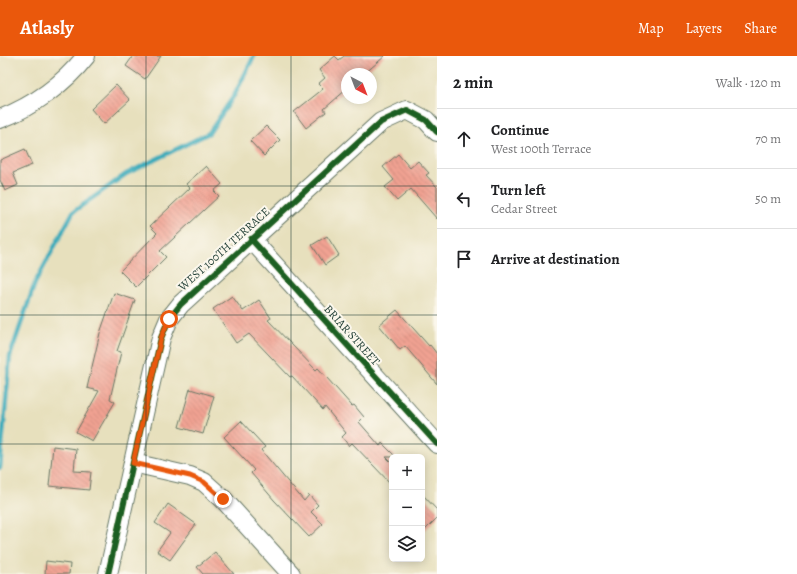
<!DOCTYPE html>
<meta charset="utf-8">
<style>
body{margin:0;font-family:Alegreya,serif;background:#f6f6f6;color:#202124}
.controls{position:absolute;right:12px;bottom:12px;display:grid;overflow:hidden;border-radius:6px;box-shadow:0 2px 10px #0003}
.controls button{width:36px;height:36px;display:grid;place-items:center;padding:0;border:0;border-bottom:1px solid #e0e0e0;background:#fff;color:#202124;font:20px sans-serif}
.compass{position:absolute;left:341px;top:12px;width:36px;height:36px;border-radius:50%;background:#fff;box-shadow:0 2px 10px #0003;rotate:138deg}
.stop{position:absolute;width:12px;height:12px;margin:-9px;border:3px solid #ea580c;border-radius:50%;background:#fff}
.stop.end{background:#ea580c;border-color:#fff;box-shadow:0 1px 4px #0008}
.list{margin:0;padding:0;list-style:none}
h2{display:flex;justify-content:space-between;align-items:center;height:52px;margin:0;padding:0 16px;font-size:17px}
h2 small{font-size:13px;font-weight:400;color:#757577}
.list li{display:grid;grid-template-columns:26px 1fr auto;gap:12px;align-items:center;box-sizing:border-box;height:60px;padding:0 16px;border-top:1px solid #e0e0e0}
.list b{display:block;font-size:15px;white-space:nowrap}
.list p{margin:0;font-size:13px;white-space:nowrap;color:#757577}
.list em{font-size:13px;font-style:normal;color:#757577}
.icon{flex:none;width:22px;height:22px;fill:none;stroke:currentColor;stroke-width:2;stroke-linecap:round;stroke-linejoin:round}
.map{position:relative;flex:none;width:437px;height:518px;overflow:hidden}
header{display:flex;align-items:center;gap:24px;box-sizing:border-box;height:56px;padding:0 20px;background:#ea580c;color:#fff}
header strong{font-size:19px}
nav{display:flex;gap:22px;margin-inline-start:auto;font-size:14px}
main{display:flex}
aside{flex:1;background:#fff}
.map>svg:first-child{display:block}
</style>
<header>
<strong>Atlasly</strong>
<nav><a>Map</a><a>Layers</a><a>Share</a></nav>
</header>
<main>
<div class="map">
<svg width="437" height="518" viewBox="0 0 437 518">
<defs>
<pattern id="building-back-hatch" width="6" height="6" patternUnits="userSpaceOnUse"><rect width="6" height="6" fill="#f1a292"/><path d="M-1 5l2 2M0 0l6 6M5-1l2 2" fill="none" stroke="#c38578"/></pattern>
</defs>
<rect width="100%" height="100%" fill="#fbf7ec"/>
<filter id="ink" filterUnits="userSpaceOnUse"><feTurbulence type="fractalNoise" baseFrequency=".025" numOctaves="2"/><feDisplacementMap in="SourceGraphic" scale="8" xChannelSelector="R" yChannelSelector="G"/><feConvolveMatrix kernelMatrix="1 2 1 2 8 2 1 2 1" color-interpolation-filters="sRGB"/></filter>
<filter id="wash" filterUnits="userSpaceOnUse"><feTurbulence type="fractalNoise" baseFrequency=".012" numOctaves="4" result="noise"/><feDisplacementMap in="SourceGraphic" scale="16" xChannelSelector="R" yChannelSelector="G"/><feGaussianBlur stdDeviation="0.9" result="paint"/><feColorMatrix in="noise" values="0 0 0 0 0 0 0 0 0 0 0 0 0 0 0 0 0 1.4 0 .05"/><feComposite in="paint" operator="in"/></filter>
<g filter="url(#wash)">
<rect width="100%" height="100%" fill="#e7e0bd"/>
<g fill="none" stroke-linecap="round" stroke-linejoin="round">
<polyline stroke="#3eacbb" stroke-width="4.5" points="0,412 10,300 35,227 73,156 126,118 209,77 235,38 254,0"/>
</g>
<g id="blocks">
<g fill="url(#building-back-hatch)">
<polygon points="133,0 161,0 145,23 126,10"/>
<polygon points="335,0 339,4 344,0 385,0 364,18 347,18 347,33 324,53 326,56 306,72 294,56 323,33 318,28 325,22 319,14"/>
<polygon points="116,29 130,44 104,68 91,53"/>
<polygon points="266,70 280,84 264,100 250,85"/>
<polygon points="25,93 32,109 13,117 18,129 5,135 0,124 0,104"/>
<polygon points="398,98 410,112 418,105 429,117 426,119 437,131 437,163 411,133 397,145 385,131 394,124 383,111"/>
<polygon points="206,110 222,128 214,135 219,140 160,195 166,201 136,231 120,215 157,177 150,170 190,132 186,128"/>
<polygon points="327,180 339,199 325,209 312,189"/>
<polygon points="114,237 135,244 117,295 121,296 110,343 115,346 92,385 76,376 99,335 87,332 100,277"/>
<polygon points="232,240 243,255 259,244 271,262 268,264 316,314 318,312 352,350 354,349 364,361 359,366 380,390 382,387 396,401 386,401 392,407 392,429 352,387 349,390 342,381 346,377 325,351 323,354 292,320 290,321 249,278 236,287 213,253"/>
<polygon points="397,254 429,290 430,289 437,298 437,328 405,290 400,294 379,269"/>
<polygon points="190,333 214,340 203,378 179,371"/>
<polygon points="241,365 265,391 261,394 304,445 309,439 318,449 311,456 323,468 309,481 274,444 251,417 254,414 224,381"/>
<polygon points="53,390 76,393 74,415 91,416 89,434 49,430"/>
<polygon points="422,438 437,454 437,462 422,477"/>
<polygon points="168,448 196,468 170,504 157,495 170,477 155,467"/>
<polygon points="215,496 234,518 203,518 197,511"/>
<polygon points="46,505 70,508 69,518 45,518"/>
</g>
</g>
</g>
<g filter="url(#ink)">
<use href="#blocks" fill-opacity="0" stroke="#657664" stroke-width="1"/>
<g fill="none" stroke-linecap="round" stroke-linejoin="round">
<defs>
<g id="minor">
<path d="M0 63C33 50 64 28 86 0"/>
<polyline points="251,183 437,388"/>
<polyline points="133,407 190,420 204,426 223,443 291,518"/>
<polyline points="108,518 161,282 169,263 181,248 381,66 407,54 426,64 437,76"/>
</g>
</defs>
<use href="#minor" stroke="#657664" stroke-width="20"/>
<use href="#minor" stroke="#fff" stroke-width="18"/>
<defs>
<g id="cycleway">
<polyline points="251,183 437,388"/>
<polyline points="108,518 161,282 169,263 181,248 381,66 407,54 426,64 437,76"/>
</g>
</defs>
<use href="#cycleway" stroke="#fbf7ec" stroke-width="8"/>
<use href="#cycleway" stroke="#1b5e20" stroke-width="6"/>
</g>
</g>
<g fill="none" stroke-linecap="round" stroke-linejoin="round" filter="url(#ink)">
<polyline stroke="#ea580c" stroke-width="5" points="169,263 161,282 133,407 190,420 204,426 223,443"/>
</g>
<path fill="none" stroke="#1f3d34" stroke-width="1" stroke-opacity="0.55" d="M146 0V518M291 0V518M0 130H437M0 259H437M0 388H437"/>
<g text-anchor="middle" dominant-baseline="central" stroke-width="4" stroke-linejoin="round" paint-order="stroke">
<g font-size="12" fill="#1f3d34" stroke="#fbf7ec">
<text transform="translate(224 193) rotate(-42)">WEST 100TH TERRACE</text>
<text transform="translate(352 279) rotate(48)">BRIAR STREET</text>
</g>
</g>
</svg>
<div class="controls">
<button>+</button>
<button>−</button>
<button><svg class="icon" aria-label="layers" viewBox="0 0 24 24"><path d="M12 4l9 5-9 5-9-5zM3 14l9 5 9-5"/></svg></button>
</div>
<svg class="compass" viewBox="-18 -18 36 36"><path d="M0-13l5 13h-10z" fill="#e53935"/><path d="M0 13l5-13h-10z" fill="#757577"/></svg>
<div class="stop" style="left:169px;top:263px"></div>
<div class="stop end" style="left:223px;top:443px"></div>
</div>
<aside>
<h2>2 min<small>Walk · 120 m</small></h2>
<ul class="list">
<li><svg class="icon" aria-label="ahead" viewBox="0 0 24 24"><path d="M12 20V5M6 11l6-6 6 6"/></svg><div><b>Continue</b><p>West 100th Terrace</p></div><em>70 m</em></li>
<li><svg class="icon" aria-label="left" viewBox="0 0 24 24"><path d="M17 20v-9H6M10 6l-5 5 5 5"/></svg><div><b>Turn left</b><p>Cedar Street</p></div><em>50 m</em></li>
<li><svg class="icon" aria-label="arrive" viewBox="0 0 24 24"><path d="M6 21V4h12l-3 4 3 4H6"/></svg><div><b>Arrive at destination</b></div></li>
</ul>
</aside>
</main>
